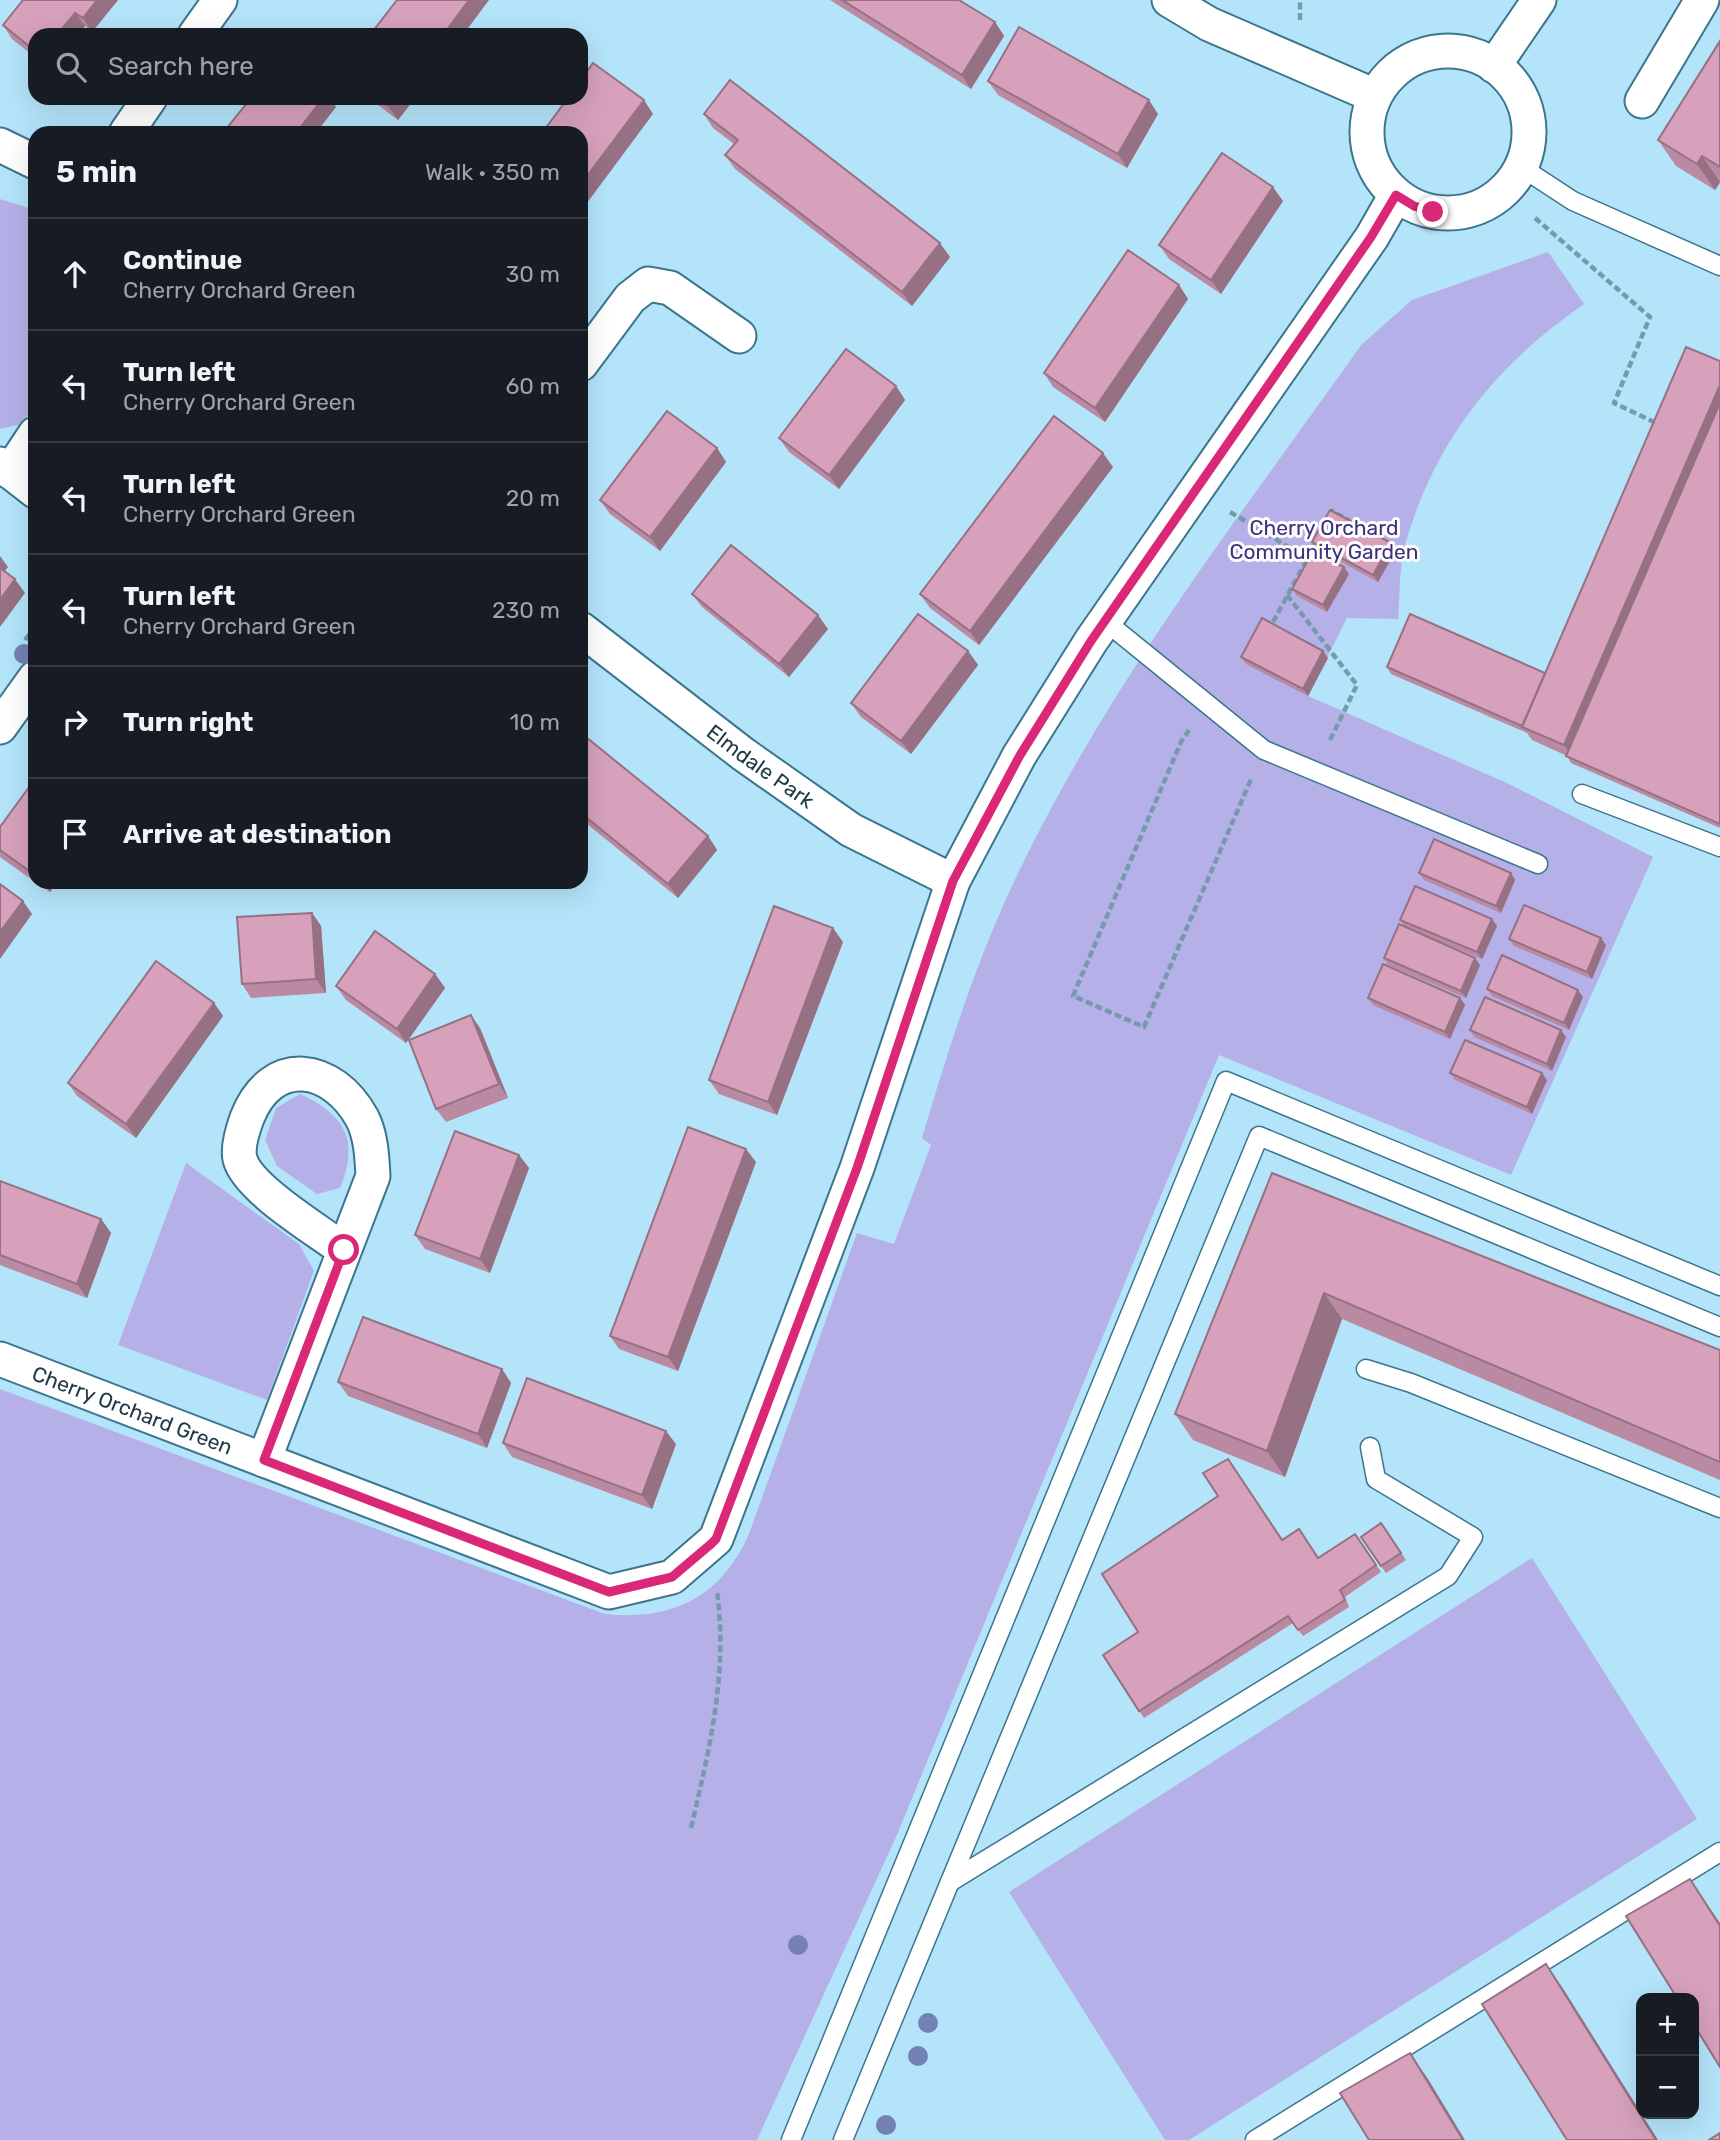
<!DOCTYPE html>
<meta charset="utf-8">
<style>
body{margin:0;font-family:Rubik,sans-serif;background:#20242c;color:#f1f3f6}
.controls{position:absolute;right:21px;bottom:21px;display:grid;overflow:hidden;border-radius:14px;box-shadow:0 7px 28px #0002}
.controls button{width:63px;height:63px;display:grid;place-items:center;padding:0;border:0;border-bottom:2px solid #363941;background:#171b24;color:#f1f3f6;font:35px sans-serif}
.stop{position:absolute;width:21px;height:21px;margin:-16px;border:5px solid #db2777;border-radius:50%;background:#fff}
.stop.end{background:#db2777;border-color:#fff;box-shadow:0 2px 7px #0008}
.list{margin:0;padding:0;list-style:none}
h2{display:flex;justify-content:space-between;align-items:center;height:91px;margin:0;padding:0 28px;font-size:30px}
h2 small{font-size:23px;font-weight:400;color:#9ea1a6}
.list li{display:grid;grid-template-columns:46px 1fr auto;gap:21px;align-items:center;box-sizing:border-box;height:112px;padding:0 28px;border-top:2px solid #363941}
.list b{display:block;font-size:26px;white-space:nowrap}
.list p{margin:0;font-size:23px;white-space:nowrap;color:#9ea1a6}
.list em{font-size:23px;font-style:normal;color:#9ea1a6}
.icon{flex:none;width:38px;height:38px;fill:none;stroke:currentColor;stroke-width:2;stroke-linecap:round;stroke-linejoin:round}
.map{position:relative;flex:none;width:1720px;height:2140px;overflow:hidden}
.search{position:absolute;background:#171b24;box-shadow:0 7px 28px #0002;left:28px;top:28px;width:560px;height:77px;display:flex;align-items:center;gap:18px;box-sizing:border-box;padding:0 24px;border-radius:21px;color:#9ea1a6;font-size:26px}
.panel{position:absolute;background:#171b24;box-shadow:0 7px 28px #0002;left:28px;top:126px;width:560px;height:763px;border-radius:21px}
.map>svg:first-child{display:block}
</style>
<div class="map">
<svg width="1720" height="2140" viewBox="0 0 1720 2140">
<rect width="100%" height="100%" fill="#b4e4fa"/>
<g fill="#b5b0e8">
<polygon points="0,199 35,210 35,409 18,425 0,429"/>
<path d="M1548 252 1584 304C1496 365 1435 440 1405 545 1399 568 1400 596 1398 619L1347 618 1308 696 1509 784 1653 857 1511 1175 1219 1055 896 1837 757 2140H0V1389L605 1614C673 1621 721 1597 749 1534L857 1233 894 1244 931 1145 922 1138C950 1043 980 949 1024 861 1115 675 1243 512 1362 344L1412 300Z"/>
<path d="M300 1094C345 1115 360 1140 340 1188L317 1194 277 1166 265 1140 276 1108Z"/>
<polygon points="186,1163 299,1244 314,1271 267,1400 118,1345"/>
<polygon points="1532,1558 1697,1819 1189,2140 1165,2140 1009,1892"/>
</g>
<g fill="none" stroke-linecap="round" stroke-linejoin="round">
<defs>
<g id="service">
<polyline points="1521,167 1573,201 1720,266"/>
<polyline points="1105,621 1264,750 1538,864"/>
<polyline points="1582,794 1720,847"/>
<polyline points="1366,1369 1411,1383 1720,1508"/>
<polyline points="950,1882 1448,1576 1473,1537 1376,1479 1370,1447"/>
<polyline points="791,2140 1226,1081 1720,1286"/>
<polyline points="843,2140 1259,1136 1720,1327"/>
<polyline points="1255,2140 1720,1852"/>
</g>
<g id="minor">
<polyline points="1169,0 1209,24 1375,96"/>
<polyline points="195,35 220,0"/>
<circle cx="1448" cy="132" r="81"/>
<polyline points="1494,66 1539,0"/>
<polyline points="1642,101 1702,0"/>
<polyline points="126,133 150,98"/>
<polyline points="0,145 35,162"/>
<polyline points="581,364 630,298 648,284 670,288 739,336"/>
<polyline points="0,464 35,491"/>
<polyline points="10,472 35,434"/>
<path id="s1" d="M581 629 743 754 851 830 953 881"/>
<polyline points="0,727 35,678"/>
<path id="s2" d="M0 1359 609 1592 672 1577 716 1539 857 1168 953 881 1019 756 1091 641 1372 237 1396 195"/>
<path d="M264 1460 373 1176C372 1157 371 1135 362 1118 333 1065 272 1054 247 1118 243 1129 237 1147 240 1159 248 1189 319 1231 344 1250"/>
</g>
</defs>
<use href="#service" stroke="#3b758e" stroke-width="21"/>
<use href="#minor" stroke="#3b758e" stroke-width="37"/>
<g stroke="#749aab" stroke-width="4.5" stroke-dasharray="7 3.5" stroke-linecap="butt">
<polyline points="1300,20 1300,0"/>
<polyline points="1535,218 1650,317 1614,403 1656,423"/>
<polyline points="1230,512 1307,558"/>
<polyline points="1330,516 1332,511 1350,521"/>
<polyline points="1287,595 1357,685 1329,742"/>
<polyline points="1273,622 1316,543"/>
<polyline points="25,640 35,627"/>
<polyline points="1189,730 1181,742 1073,996 1144,1027 1252,777"/>
<path d="M691 1828C710 1747 728 1673 717 1590"/>
</g>
<use href="#service" stroke="#fff" stroke-width="18"/>
<use href="#minor" stroke="#fff" stroke-width="33"/>
</g>
<g fill="#7481b4">
<circle cx="24" cy="654" r="10"/>
<circle cx="798" cy="1945" r="10"/>
<circle cx="928" cy="2023" r="10"/>
<circle cx="918" cy="2056" r="10"/>
<circle cx="886" cy="2125" r="10"/>
</g>
<g fill="#b98aa1">
<polygon points="118,0 92,32 85,26 78,35 35,35 35,57 12,39 3,25"/>
<polygon points="830,0 959,0 995,22 1004,36 971,89"/>
<polygon points="1720,41 1720,183 1715,190 1676,166 1658,140"/>
<polygon points="988,81 1158,114 1127,168 998,95"/>
<polygon points="369,98 415,98 398,120"/>
<polygon points="704,114 950,257 912,306 735,169 725,155 734,144 713,128"/>
<polygon points="1283,201 1221,294 1169,259 1159,245"/>
<polygon points="1179,285 1188,299 1105,422 1053,387 1044,373"/>
<polygon points="1720,361 1720,828 1571,763 1567,756 1532,740 1527,733 1391,674 1387,667 1545,673"/>
<polygon points="896,386 905,400 839,489 789,452 779,438"/>
<polygon points="717,448 726,462 660,551 610,514 600,500"/>
<polygon points="1113,467 979,645 930,608 920,594"/>
<polygon points="1312,542 1391,543 1396,550 1378,582 1317,549"/>
<polygon points="1349,574 1327,612 1297,596 1292,589"/>
<polygon points="692,594 828,629 789,677 702,607"/>
<polygon points="968,651 978,665 911,754 861,717 851,703"/>
<polygon points="1241,657 1328,658 1308,696 1246,664"/>
<polygon points="581,733 708,836 717,850 678,898 581,819"/>
<polygon points="35,779 35,882 0,857 0,827"/>
<polygon points="1419,873 1511,873 1515,880 1501,913 1424,880"/>
<polygon points="35,882 57,882 50,892"/>
<polygon points="312,913 321,926 326,993 251,998 242,984"/>
<polygon points="1400,920 1497,926 1482,959 1405,927"/>
<polygon points="1509,939 1606,945 1592,979 1514,946"/>
<polygon points="843,942 777,1115 719,1094 709,1080"/>
<polygon points="1384,958 1480,965 1466,998 1388,965"/>
<polygon points="435,974 445,988 406,1043 346,1000 336,986"/>
<polygon points="1487,989 1583,997 1569,1030 1492,996"/>
<polygon points="1368,998 1460,998 1465,1005 1450,1039 1373,1005"/>
<polygon points="214,1003 223,1016 136,1138 77,1096 68,1083"/>
<polygon points="480,1028 508,1098 446,1122 436,1109"/>
<polygon points="1470,1030 1566,1037 1552,1071 1474,1037"/>
<polygon points="1450,1073 1547,1080 1532,1114 1455,1080"/>
<polygon points="519,1155 529,1168 490,1273 425,1249 415,1235"/>
<polygon points="756,1162 678,1371 619,1349 610,1336"/>
<polygon points="1272,1173 1720,1350 1720,1480 1342,1319 1285,1477 1193,1440 1175,1414"/>
<polygon points="0,1181 101,1219 111,1233 87,1298 0,1265"/>
<polygon points="502,1369 511,1383 487,1448 348,1396 338,1382"/>
<polygon points="503,1443 676,1444 652,1509 512,1457"/>
<polygon points="1381,1523 1406,1560 1386,1573 1361,1537"/>
<polygon points="1355,1534 1381,1572 1345,1597 1349,1607 1303,1636 1293,1623 1144,1718 1103,1655 1282,1540 1318,1558"/>
</g>
<g fill="#967183">
<polygon points="97,0 118,0 92,32 83,18"/>
<polygon points="469,0 489,0 463,35 443,35"/>
<polygon points="75,13 85,26 78,35 57,35"/>
<polygon points="995,22 1004,36 971,89 962,75"/>
<polygon points="323,98 330,98 336,107 316,133 296,133"/>
<polygon points="394,98 415,98 398,120 388,106"/>
<polygon points="644,100 653,114 581,211 581,184"/>
<polygon points="1149,100 1158,114 1127,168 1118,154"/>
<polygon points="1702,156 1720,182 1715,190 1697,164"/>
<polygon points="1273,187 1283,201 1221,294 1211,280"/>
<polygon points="940,243 950,257 912,306 902,292"/>
<polygon points="1179,285 1188,299 1105,422 1095,408"/>
<polygon points="1720,385 1720,421 1573,758 1564,745"/>
<polygon points="896,386 905,400 839,489 829,475"/>
<polygon points="717,448 726,462 660,551 650,537"/>
<polygon points="1103,453 1113,467 979,645 970,631"/>
<polygon points="1391,543 1396,550 1378,582 1373,575"/>
<polygon points="0,556 8,567 1,576 0,574"/>
<polygon points="1344,567 1349,574 1327,612 1323,605"/>
<polygon points="15,579 25,593 0,627 0,600"/>
<polygon points="818,615 828,629 789,677 779,664"/>
<polygon points="968,651 978,665 911,754 901,741"/>
<polygon points="1323,651 1328,658 1308,696 1303,689"/>
<polygon points="708,836 717,850 678,898 668,884"/>
<polygon points="1511,873 1515,880 1501,913 1496,906"/>
<polygon points="42,882 57,882 50,892"/>
<polygon points="23,901 32,914 0,959 0,932"/>
<polygon points="312,913 321,926 326,993 316,979"/>
<polygon points="1492,919 1497,926 1482,959 1477,952"/>
<polygon points="833,928 843,942 777,1115 768,1102"/>
<polygon points="1601,938 1606,945 1592,979 1587,972"/>
<polygon points="1475,958 1480,965 1466,998 1461,991"/>
<polygon points="435,974 445,988 406,1043 397,1029"/>
<polygon points="1578,990 1583,997 1569,1030 1564,1023"/>
<polygon points="1460,998 1465,1005 1450,1039 1445,1032"/>
<polygon points="214,1003 223,1016 136,1138 126,1124"/>
<polygon points="471,1015 480,1028 508,1098 499,1084"/>
<polygon points="1561,1030 1566,1037 1552,1071 1547,1064"/>
<polygon points="1542,1073 1547,1080 1532,1114 1527,1107"/>
<polygon points="746,1149 756,1162 678,1371 668,1357"/>
<polygon points="519,1155 529,1168 490,1273 480,1259"/>
<polygon points="101,1219 111,1233 87,1298 77,1284"/>
<polygon points="1324,1293 1342,1319 1285,1477 1267,1451"/>
<polygon points="502,1369 511,1383 487,1448 478,1434"/>
<polygon points="666,1431 676,1444 652,1509 642,1495"/>
<polygon points="1690,1879 1720,1923 1720,1926"/>
<polygon points="1546,1964 1564,1990 1658,2140 1656,2140"/>
<polygon points="1410,2053 1428,2079 1465,2140 1463,2140"/>
</g>
<g fill="#d7a1bb" stroke="#967183" stroke-width="2">
<polygon points="23,0 97,0 83,18 75,13 57,35 35,35 35,51 3,25"/>
<polygon points="397,0 469,0 443,35 370,35"/>
<polygon points="842,0 959,0 995,22 962,75"/>
<polygon points="1019,27 1149,100 1118,154 988,81"/>
<polygon points="1720,41 1720,167 1702,156 1697,164 1658,140"/>
<polygon points="593,63 644,100 581,184 581,133 542,133 568,98 581,98 581,80"/>
<polygon points="730,80 940,243 902,292 725,155 738,140 704,114"/>
<polygon points="251,98 323,98 296,133 223,133"/>
<polygon points="377,98 394,98 388,106"/>
<polygon points="1222,153 1273,187 1211,280 1159,245"/>
<polygon points="1128,250 1179,285 1095,408 1044,373"/>
<polygon points="1686,347 1720,361 1720,385 1564,745 1522,727"/>
<polygon points="846,349 896,386 829,475 779,438"/>
<polygon points="1720,403 1720,824 1566,756"/>
<polygon points="667,411 717,448 650,537 600,500"/>
<polygon points="1054,416 1103,453 970,631 920,594"/>
<polygon points="1330,510 1391,543 1373,575 1312,542"/>
<polygon points="731,545 818,615 779,664 692,594"/>
<polygon points="1313,551 1344,567 1323,605 1292,589"/>
<polygon points="0,568 15,579 0,600"/>
<polygon points="918,614 968,651 901,741 851,703"/>
<polygon points="1410,614 1545,673 1522,726 1387,667"/>
<polygon points="1262,618 1323,651 1303,689 1241,657"/>
<polygon points="581,733 708,836 668,884 581,813"/>
<polygon points="35,779 35,875 0,850 0,827"/>
<polygon points="1434,839 1511,873 1496,906 1419,873"/>
<polygon points="0,884 23,901 0,932"/>
<polygon points="1415,886 1492,919 1477,952 1400,920"/>
<polygon points="1524,905 1601,938 1587,972 1509,939"/>
<polygon points="774,906 833,928 768,1102 709,1080"/>
<polygon points="312,913 316,979 242,984 237,917"/>
<polygon points="1399,924 1475,958 1461,991 1384,958"/>
<polygon points="375,931 435,974 397,1029 336,986"/>
<polygon points="1502,955 1578,990 1564,1023 1487,989"/>
<polygon points="156,961 214,1003 126,1124 68,1083"/>
<polygon points="1383,964 1460,998 1445,1032 1368,998"/>
<polygon points="1485,997 1561,1030 1547,1064 1470,1030"/>
<polygon points="471,1015 499,1084 436,1109 409,1040"/>
<polygon points="1465,1040 1542,1073 1527,1107 1450,1073"/>
<polygon points="688,1127 746,1149 668,1357 610,1336"/>
<polygon points="455,1131 519,1155 480,1259 415,1235"/>
<polygon points="1272,1173 1720,1350 1720,1462 1324,1293 1267,1451 1175,1414"/>
<polygon points="0,1181 101,1219 77,1284 0,1255"/>
<polygon points="363,1317 502,1369 478,1434 338,1382"/>
<polygon points="527,1378 666,1431 642,1495 503,1443"/>
<polygon points="1228,1459 1282,1540 1299,1529 1318,1558 1355,1534 1376,1565 1340,1590 1345,1600 1298,1630 1288,1616 1139,1711 1103,1655 1138,1632 1102,1574 1218,1496 1203,1473"/>
<polygon points="1381,1523 1401,1553 1381,1566 1361,1537"/>
<polygon points="1690,1879 1720,1926 1720,2067 1694,2025 1694,1998 1677,1998 1626,1916"/>
<polygon points="1546,1964 1656,2140 1567,2140 1482,2004"/>
<polygon points="1410,2053 1463,2140 1369,2140 1340,2093"/>
<polygon points="1720,2133 1720,2140 1709,2140"/>
</g>
<g fill="none" stroke-linecap="round" stroke-linejoin="round">
<polyline stroke="#db2777" stroke-width="9" points="344,1250 264,1460 609,1592 672,1577 711,1544 716,1539 857,1168 953,881 1019,757 1091,641 1371,237 1396,195 1414,206 1433,212"/>
</g>
<g text-anchor="middle" dominant-baseline="central" stroke-width="6" stroke-linejoin="round" paint-order="stroke">
<g font-size="21" fill="#3f307b" stroke="#fcfcfc">
<text x="1324" y="527">Cherry Orchard<tspan x="1324" dy="24">Community Garden</tspan></text>
</g>
<g font-size="21" fill="#223a45" stroke="#fcfcfc">
<text stroke="none"><textPath href="#s1" startOffset="226">Elmdale Park</textPath></text>
<text stroke="none"><textPath href="#s2" startOffset="142">Cherry Orchard Green</textPath></text>
</g>
</g>
</svg>
<div class="controls">
<button>+</button>
<button>−</button>
</div>
<div class="stop" style="left:344px;top:1250px"></div>
<div class="stop end" style="left:1433px;top:212px"></div>
<div class="search"><svg class="icon" aria-label="search" viewBox="0 0 24 24"><circle cx="10" cy="10" r="6"/><path d="M15 15l6 6"/></svg>Search here</div>
<section class="panel">
<h2>5 min<small>Walk · 350 m</small></h2>
<ul class="list">
<li><svg class="icon" aria-label="ahead" viewBox="0 0 24 24"><path d="M12 20V5M6 11l6-6 6 6"/></svg><div><b>Continue</b><p>Cherry Orchard Green</p></div><em>30 m</em></li>
<li><svg class="icon" aria-label="left" viewBox="0 0 24 24"><path d="M17 20v-9H6M10 6l-5 5 5 5"/></svg><div><b>Turn left</b><p>Cherry Orchard Green</p></div><em>60 m</em></li>
<li><svg class="icon" aria-label="left" viewBox="0 0 24 24"><path d="M17 20v-9H6M10 6l-5 5 5 5"/></svg><div><b>Turn left</b><p>Cherry Orchard Green</p></div><em>20 m</em></li>
<li><svg class="icon" aria-label="left" viewBox="0 0 24 24"><path d="M17 20v-9H6M10 6l-5 5 5 5"/></svg><div><b>Turn left</b><p>Cherry Orchard Green</p></div><em>230 m</em></li>
<li><svg class="icon" aria-label="right" viewBox="0 0 24 24"><path d="M7 20v-9h11M14 6l5 5-5 5"/></svg><div><b>Turn right</b></div><em>10 m</em></li>
<li><svg class="icon" aria-label="arrive" viewBox="0 0 24 24"><path d="M6 21V4h12l-3 4 3 4H6"/></svg><div><b>Arrive at destination</b></div></li>
</ul>
</section>
</div>
